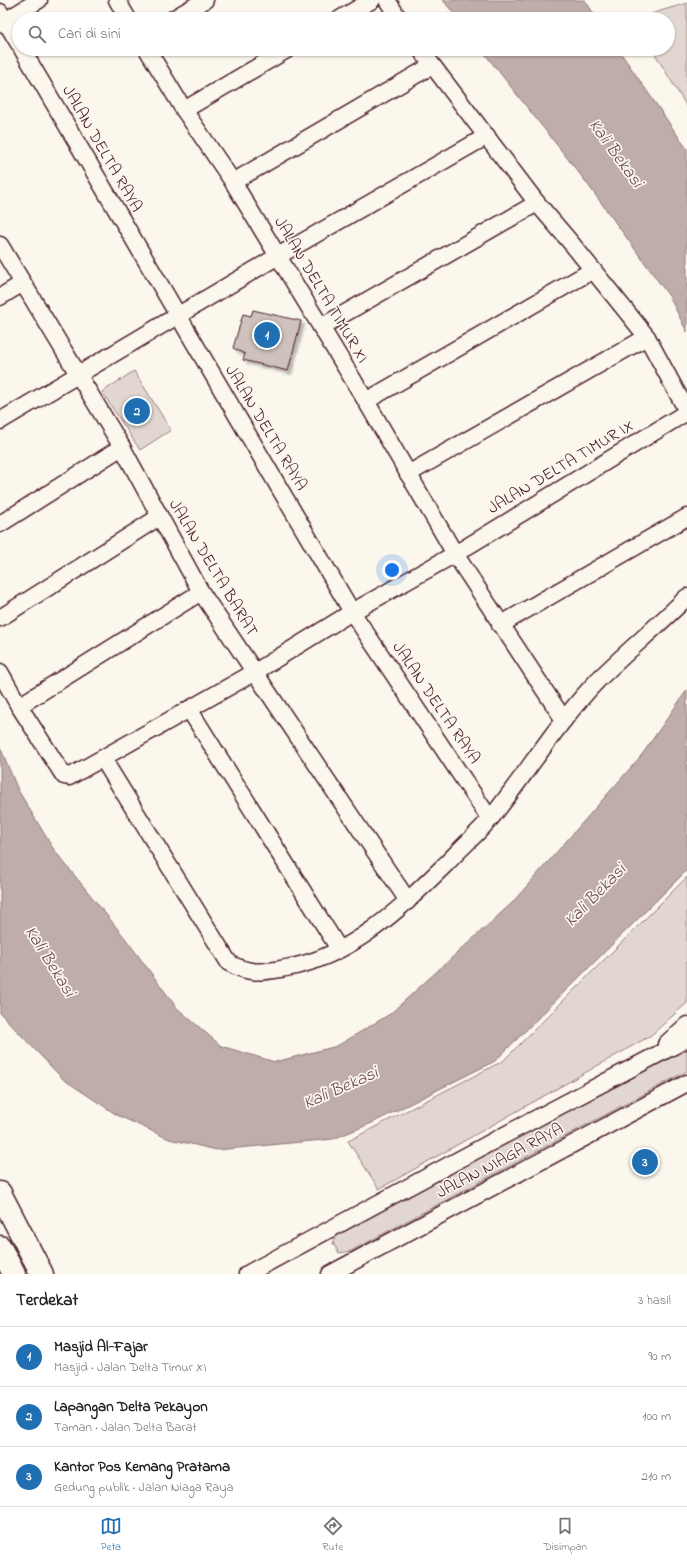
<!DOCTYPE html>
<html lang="id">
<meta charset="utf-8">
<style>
body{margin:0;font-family:"Indie Flower",sans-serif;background:#f2f2f2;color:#222}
.you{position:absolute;left:392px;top:570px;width:14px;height:14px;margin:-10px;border:3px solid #fff;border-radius:50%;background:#1a73e8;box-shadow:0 0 0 6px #1a73e833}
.badge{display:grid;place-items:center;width:26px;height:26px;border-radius:50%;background:#1f6fb2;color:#fff;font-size:13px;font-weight:700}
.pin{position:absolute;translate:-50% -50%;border:2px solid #fff;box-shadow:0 1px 4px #0006}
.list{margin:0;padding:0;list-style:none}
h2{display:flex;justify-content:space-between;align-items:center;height:52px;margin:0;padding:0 16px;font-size:17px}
h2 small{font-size:13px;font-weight:400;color:#767676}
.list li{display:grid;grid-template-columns:26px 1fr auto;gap:12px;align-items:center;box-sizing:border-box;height:60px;padding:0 16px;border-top:1px solid #e0e0e0}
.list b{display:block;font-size:15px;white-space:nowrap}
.list p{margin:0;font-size:13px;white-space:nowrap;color:#767676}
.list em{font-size:13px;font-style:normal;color:#767676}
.icon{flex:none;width:22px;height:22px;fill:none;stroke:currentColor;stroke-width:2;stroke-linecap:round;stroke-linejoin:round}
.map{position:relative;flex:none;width:687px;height:1274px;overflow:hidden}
.search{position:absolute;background:#fff;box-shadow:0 1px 3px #0004;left:12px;right:12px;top:12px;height:44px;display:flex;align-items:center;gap:10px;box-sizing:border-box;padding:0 14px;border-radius:22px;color:#767676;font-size:15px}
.sheet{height:232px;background:#fff}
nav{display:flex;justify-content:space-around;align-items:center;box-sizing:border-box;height:56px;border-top:1px solid #e0e0e0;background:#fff;font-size:11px;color:#767676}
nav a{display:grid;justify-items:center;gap:2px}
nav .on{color:#1f6fb2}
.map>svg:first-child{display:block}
</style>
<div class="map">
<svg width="687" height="1274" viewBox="0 0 687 1274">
<defs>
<filter id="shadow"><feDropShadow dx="3.5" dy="3.5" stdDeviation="1" flood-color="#0004"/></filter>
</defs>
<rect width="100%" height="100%" fill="#fbf7ec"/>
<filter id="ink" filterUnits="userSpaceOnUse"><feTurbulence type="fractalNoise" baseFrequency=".025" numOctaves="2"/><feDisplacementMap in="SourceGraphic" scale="8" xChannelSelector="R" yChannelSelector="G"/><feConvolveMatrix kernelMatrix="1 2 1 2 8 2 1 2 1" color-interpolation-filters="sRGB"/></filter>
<g filter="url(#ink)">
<g fill="#e2d7d0" stroke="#967b7e">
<polygon points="687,3 687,107 652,49 668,49 668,19 634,19"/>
<polygon points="134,371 171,430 140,450 102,392"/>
<polygon points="687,877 687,1003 650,1036 379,1189 348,1141 503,1061"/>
<polygon points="687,1048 687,1071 351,1251 339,1253 333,1243 338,1230"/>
</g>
<g fill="#bfadaa" stroke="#907477">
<polygon points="443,0 585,0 597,19 458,19"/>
<polygon points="481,49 618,49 687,149 687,332 669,296 583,178"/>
<polygon points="687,690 687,870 495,1061 372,1123 333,1139 217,1150 169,1139 117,1115 63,1079 0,1013 0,747 18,790 54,850 125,938 177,1008 221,1046 275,1062 337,1046 390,1014 512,903 641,756"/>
</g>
<polygon fill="#cfc2bc" stroke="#4a1f2b" filter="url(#shadow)" points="253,310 301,321 288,371 243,360 245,354 233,348 243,314 251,316"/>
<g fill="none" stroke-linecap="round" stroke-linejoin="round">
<defs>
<g id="street">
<polyline points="117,0 128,19"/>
<polyline points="387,0 399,19"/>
<polyline points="0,12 19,44"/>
<polyline points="173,19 205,0"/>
<polyline points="340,19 372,0"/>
<polyline points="0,24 39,0"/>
<polyline points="22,49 352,612 490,819"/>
<polyline points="147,49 184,110 233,182 366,401 455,554 564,720"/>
<polyline points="420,49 537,203 572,244 647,337 687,411"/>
<polyline points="184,110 288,49"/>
<polyline points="233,182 431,66"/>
<polyline points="0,245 122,447 201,592 408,901"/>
<polyline points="0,297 23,283"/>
<polyline points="321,327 537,203"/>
<polyline points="366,401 593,270"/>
<polyline points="0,421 278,256 487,136"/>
<polyline points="408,474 647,337"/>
<polyline points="0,524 122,447"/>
<polyline points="0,618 159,517"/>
<polyline points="500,625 687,517"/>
<polyline points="0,672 19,706 64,776 69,777 255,672 352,612 455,554 687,412"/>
<polyline points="19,706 201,592"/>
<polyline points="189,709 339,949"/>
<path d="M103 759 229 963C251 975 262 972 286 968 352 957 402 907 448 862 462 847 478 833 491 818 527 773 557 723 597 681 626 652 658 626 687 597"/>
<polyline points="666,1044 687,1025"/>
<polyline points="247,1274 499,1138 687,1039"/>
<polyline points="330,1274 687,1083"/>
</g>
<g id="secondary">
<polyline points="0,1193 42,1274"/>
<polyline points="0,1247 14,1274"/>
</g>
</defs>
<use href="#street" stroke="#4a1f2b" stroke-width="19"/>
<use href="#secondary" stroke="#4a1f2b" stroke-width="25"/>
<use href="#street" stroke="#fbf7ec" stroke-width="16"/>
<use href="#secondary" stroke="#fbf7ec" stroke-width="22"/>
</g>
</g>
<g text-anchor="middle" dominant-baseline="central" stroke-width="3.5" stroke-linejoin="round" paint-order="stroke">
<g font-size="17" fill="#4a1f2b" stroke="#fbf7ec">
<text transform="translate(102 149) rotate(60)">JALAN DELTA RAYA</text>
<text transform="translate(321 290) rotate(59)">JALAN DELTA TIMUR XI</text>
<text transform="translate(266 428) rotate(59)">JALAN DELTA RAYA</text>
<text transform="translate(561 467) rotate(-31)">JALAN DELTA TIMUR IX</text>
<text transform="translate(213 568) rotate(59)">JALAN DELTA BARAT</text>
<text transform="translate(436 703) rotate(56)">JALAN DELTA RAYA</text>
<text transform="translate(500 1161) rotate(-28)">JALAN NIAGA RAYA</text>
</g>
<g font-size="18" font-style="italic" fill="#6d4a51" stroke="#fbf7ec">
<text transform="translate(615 154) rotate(54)">Kali Bekasi</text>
<text transform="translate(596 896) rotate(-46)">Kali Bekasi</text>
<text transform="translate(49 962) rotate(58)">Kali Bekasi</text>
<text transform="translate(341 1089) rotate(-24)">Kali Bekasi</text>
</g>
</g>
</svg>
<div class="you"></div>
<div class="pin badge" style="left:267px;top:335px">1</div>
<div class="pin badge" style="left:137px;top:411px">2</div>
<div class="pin badge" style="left:645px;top:1162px">3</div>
<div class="search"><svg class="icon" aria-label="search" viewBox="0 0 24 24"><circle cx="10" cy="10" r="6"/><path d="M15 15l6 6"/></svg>Cari di sini</div>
</div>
<section class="sheet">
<h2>Terdekat<small>3 hasil</small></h2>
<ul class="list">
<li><span class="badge">1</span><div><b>Masjid Al-Fajar</b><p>Masjid · Jalan Delta Timur XI</p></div><em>90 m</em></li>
<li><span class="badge">2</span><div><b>Lapangan Delta Pekayon</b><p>Taman · Jalan Delta Barat</p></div><em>100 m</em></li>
<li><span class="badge">3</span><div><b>Kantor Pos Kemang Pratama</b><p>Gedung publik · Jalan Niaga Raya</p></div><em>210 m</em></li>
</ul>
</section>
<nav>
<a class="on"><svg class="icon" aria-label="map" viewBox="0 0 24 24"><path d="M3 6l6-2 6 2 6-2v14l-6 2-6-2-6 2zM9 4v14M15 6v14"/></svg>Peta</a>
<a><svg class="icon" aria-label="directions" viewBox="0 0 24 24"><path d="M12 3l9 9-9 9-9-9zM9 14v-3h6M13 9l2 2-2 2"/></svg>Rute</a>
<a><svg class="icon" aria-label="saved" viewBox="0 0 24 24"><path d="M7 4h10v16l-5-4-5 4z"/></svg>Disimpan</a>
</nav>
